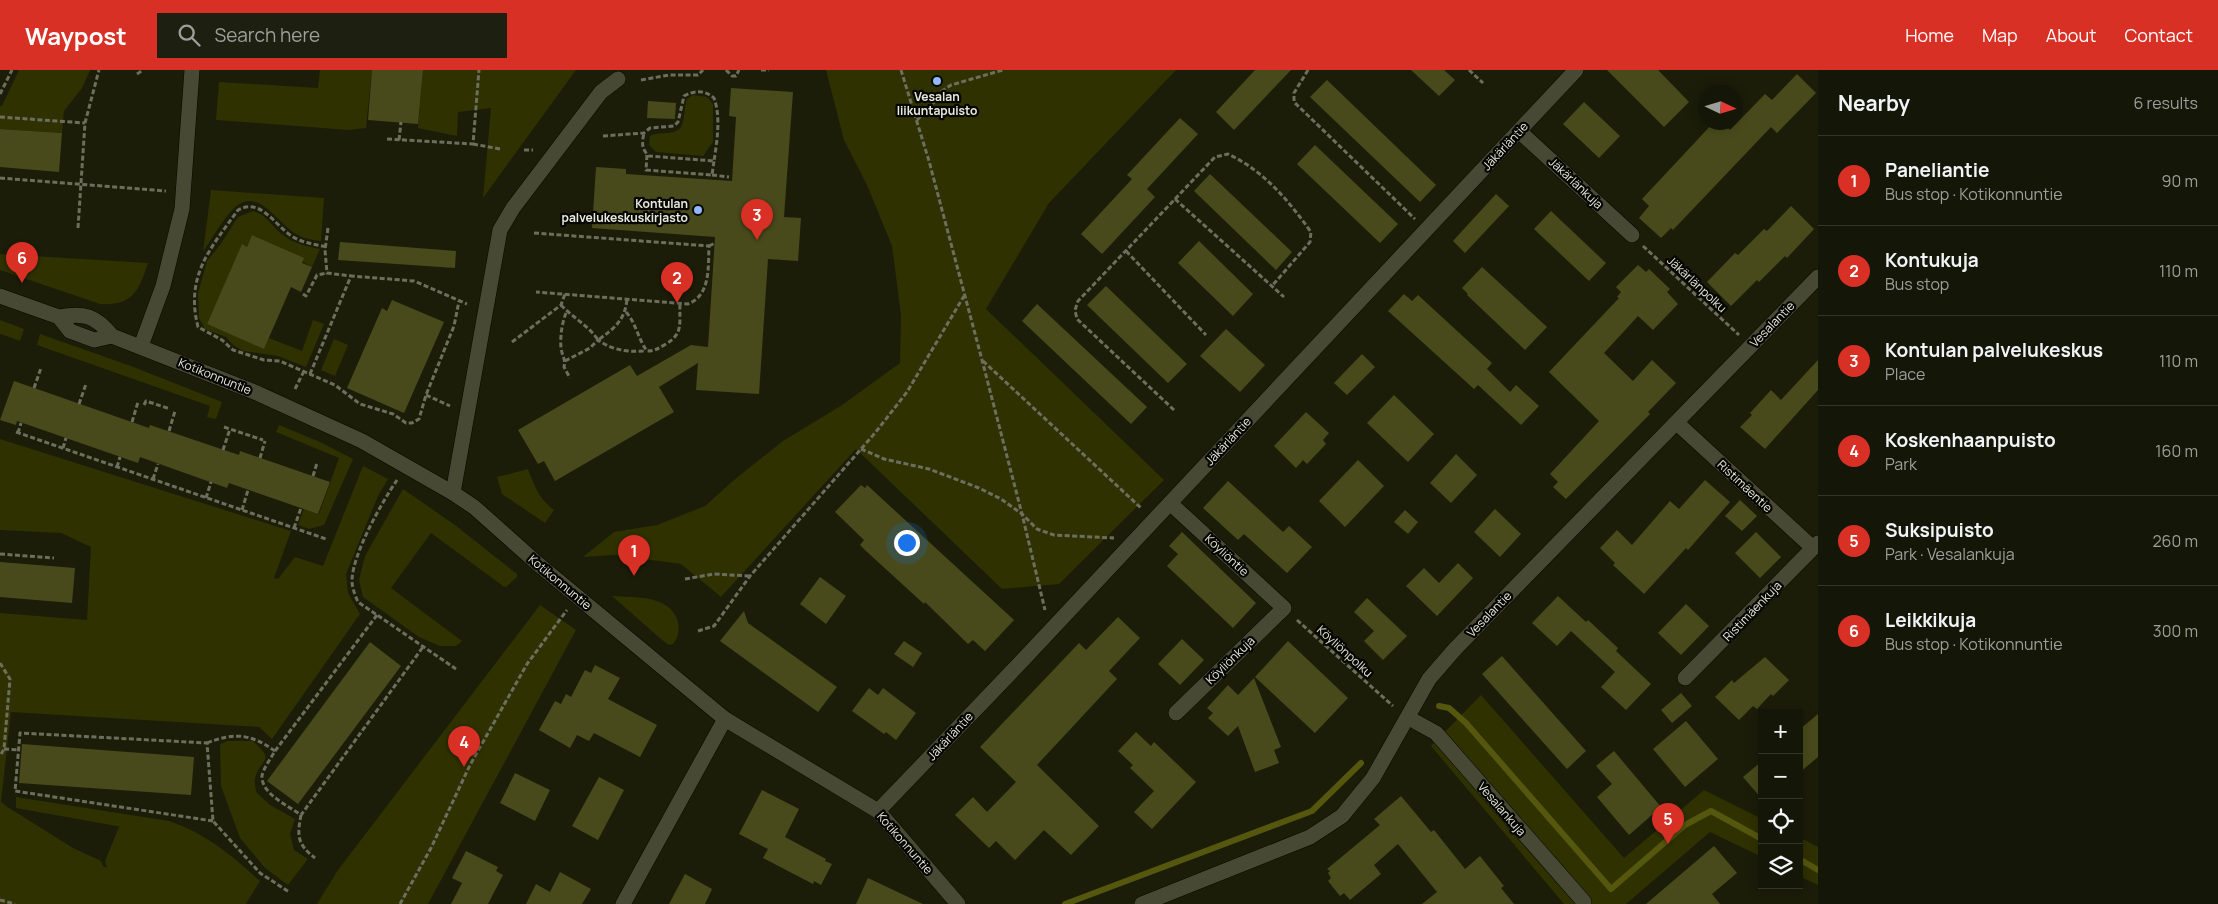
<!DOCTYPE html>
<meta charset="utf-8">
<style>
body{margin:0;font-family:Manrope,sans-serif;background:#1d1f11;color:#f1f3f6}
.controls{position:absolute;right:15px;bottom:15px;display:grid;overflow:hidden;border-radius:0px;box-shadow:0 2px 12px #0003}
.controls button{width:45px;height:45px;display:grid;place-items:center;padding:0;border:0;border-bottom:1px solid #333528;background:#141607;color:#f1f3f6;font:25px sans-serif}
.compass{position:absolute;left:1698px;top:15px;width:45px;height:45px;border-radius:50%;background:#141607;box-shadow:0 2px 12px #0003;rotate:94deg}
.you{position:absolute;left:906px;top:472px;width:18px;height:18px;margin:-12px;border:4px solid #fff;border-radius:50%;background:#1a73e8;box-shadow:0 0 0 8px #1a73e833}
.badge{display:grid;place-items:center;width:32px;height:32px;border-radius:50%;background:#d93025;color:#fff;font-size:16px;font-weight:700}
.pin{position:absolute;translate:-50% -41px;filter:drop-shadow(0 1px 2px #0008)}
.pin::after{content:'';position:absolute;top:26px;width:18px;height:15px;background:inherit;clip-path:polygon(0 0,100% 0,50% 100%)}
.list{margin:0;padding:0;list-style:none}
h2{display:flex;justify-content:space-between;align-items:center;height:65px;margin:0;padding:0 20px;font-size:21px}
h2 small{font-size:16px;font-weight:400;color:#9d9f9b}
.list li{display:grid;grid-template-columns:32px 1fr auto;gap:15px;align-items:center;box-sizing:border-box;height:90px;padding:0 20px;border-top:1px solid #333528}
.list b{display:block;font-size:19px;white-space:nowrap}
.list p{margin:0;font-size:16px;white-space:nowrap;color:#9d9f9b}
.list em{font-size:16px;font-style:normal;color:#9d9f9b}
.icon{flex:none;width:28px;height:28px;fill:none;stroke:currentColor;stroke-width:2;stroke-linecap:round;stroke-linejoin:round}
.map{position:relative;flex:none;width:1818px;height:834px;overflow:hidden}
header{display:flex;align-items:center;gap:30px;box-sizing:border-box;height:70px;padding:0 25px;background:#d93025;color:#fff}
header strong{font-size:24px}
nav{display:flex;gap:28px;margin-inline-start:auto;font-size:18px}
.search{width:350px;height:45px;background:#1d1f11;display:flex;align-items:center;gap:12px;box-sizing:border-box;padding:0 18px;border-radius:0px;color:#9d9f9b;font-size:19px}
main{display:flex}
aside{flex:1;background:#141607}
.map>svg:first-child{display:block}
</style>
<header>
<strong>Waypost</strong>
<div class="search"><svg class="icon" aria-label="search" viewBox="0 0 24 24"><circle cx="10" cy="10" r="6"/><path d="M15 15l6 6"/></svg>Search here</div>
<nav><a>Home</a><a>Map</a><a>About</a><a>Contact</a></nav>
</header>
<main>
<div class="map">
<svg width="1818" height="834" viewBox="0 0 1818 834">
<rect width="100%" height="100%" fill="#1b1d09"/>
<g fill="#2f3101">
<polygon points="19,0 90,0 82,18 64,41 62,63 0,59 0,36 2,36"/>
<polygon points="320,0 372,0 366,58 349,60 216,50 219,12 318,18"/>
<polygon points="423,0 576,0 483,128 491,38 458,42 457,66 418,58"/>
<polygon points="826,0 1176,0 1049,133 986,239 1164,410 1059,514 1002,519 856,379 721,527 681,494 614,485 583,487 614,462 657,455 705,436 734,410 783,371 842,335 900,293 901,245 892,176 867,115 844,70"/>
<path d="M693 25 707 27 713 34V72L703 86 656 82 649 75 650 66C659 61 675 66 681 57 685 50 684 37 687 29Z"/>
<path d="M211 120 324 128 321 171C309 170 298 167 289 159 275 148 258 121 238 135 227 142 211 170 203 182Z"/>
<path d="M253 141C266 144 272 157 283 165 294 174 307 176 320 179L312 197 252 165 247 177 242 175 207 254 264 278 269 268 302 281 313 250 324 254 306 297 278 286 243 281 233 275 226 267 205 259 199 248 198 223 207 191 220 175 238 147Z"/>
<path d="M0 184 148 193C139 221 132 236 100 234L0 200Z"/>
<polygon points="0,250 24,259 20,271 1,264 0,265"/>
<polygon points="40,264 131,296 222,332 216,349 207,347 210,336 37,275"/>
<polygon points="334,269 348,275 335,306 321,300"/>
<polygon points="279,355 320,372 353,389 324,455 309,459 298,455 304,439 319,444 339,388 276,362"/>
<path d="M0 369 291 461 274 508 278 509 295 487 323 496 363 396 388 409 378 426 346 504 348 523 360 544 272 669 259 657 11 642 1 732 6 736 73 778 101 791 103 796 107 798 105 791 119 757H122L16 738V727L169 751C207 764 231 785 260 811L246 834H0V543L87 550 91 477 61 463 0 460Z"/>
<path d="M528 399C534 415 539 429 554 440L545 453 502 424 497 407Z"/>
<polygon points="403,419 455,455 517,504 517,507 506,517 503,516 431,463 391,518 462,571 456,576 440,576 419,567 363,527 359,510 365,486"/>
<path d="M612 526C635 528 670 524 678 552 680 560 678 568 673 574L669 575 661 569Z"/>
<polygon points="540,535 576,560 428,834 317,834 338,800"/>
<polygon points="1481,625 1624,788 1704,720 1762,749 1762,787 1710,762 1626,834 1564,834 1431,676"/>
<path d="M228 671H253C277 693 260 687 255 709 254 712 256 718 256 722L270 735 295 749 290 764 294 780 308 789 288 815 265 798 240 768 221 716 220 674Z"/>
<polygon points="1799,767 1818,777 1818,815 1799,806"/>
</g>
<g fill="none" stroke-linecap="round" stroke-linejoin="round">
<g stroke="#54570d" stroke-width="6">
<polyline points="1439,636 1449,638 1466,653 1611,819 1685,755 1711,741 1762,769"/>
<polyline points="1799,789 1818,800"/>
<polyline points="1065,834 1312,741 1361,693"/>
</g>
</g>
<g fill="#484a1b">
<polygon points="372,0 423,0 418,54 368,50"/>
<polygon points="1255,0 1291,0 1234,60 1216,42"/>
<polygon points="1411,0 1444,0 1455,10 1439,26"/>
<polygon points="1607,0 1658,0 1689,32 1664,57"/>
<polygon points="1797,4 1816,23 1777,63 1771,57 1673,160 1671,158 1661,168 1639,148 1649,136 1642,129 1714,52 1722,52 1730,60 1765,24 1772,30"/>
<polygon points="1327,10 1436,115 1420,132 1310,27"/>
<polygon points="731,18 793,22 784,147 801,148 798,191 768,189 759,324 696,320 698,293 659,317 674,342 555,411 544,391 538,394 518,360 630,295 637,306 691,275 708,277 715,167 592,158 596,97 626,99 626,104 732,111 736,47 729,46"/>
<polygon points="648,31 676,33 675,49 647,48"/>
<polygon points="1584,32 1620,66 1599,88 1563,54"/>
<polygon points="1180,48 1198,64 1147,119 1155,127 1102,184 1081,164 1132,109 1127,105"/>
<polygon points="0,59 62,63 59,102 0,97"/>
<polygon points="1315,75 1398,154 1380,173 1297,94"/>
<polygon points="1210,104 1292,182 1276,200 1194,121"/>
<polygon points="1496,124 1509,136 1465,183 1453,171"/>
<polygon points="1791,136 1814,159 1787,188 1785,186 1759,212 1757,210 1731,236 1707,212 1735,183 1738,185 1764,159 1767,161"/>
<polygon points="1551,141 1606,193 1589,211 1534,159"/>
<polygon points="252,165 304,188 302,193 312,197 301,222 291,217 264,279 207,254 242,174 247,177"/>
<polygon points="1199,171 1253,224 1233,246 1178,193"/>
<polygon points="340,172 456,181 455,198 338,190"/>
<polygon points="1638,195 1646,202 1649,199 1670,219 1667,222 1678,234 1653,260 1638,246 1604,283 1633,311 1652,290 1676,313 1648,342 1650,344 1566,429 1553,417 1558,412 1550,404 1599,351 1549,302 1619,228 1617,227 1621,222 1616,217"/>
<polygon points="1482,197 1547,257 1525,280 1467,225 1468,224 1462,218"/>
<polygon points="1106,216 1187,294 1168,313 1087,235"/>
<polygon points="1404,224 1412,231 1418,225 1492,293 1487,299 1510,322 1516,315 1539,336 1521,355 1478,315 1474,319 1388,241"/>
<polygon points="392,230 444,252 404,343 347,318 382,238 387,241"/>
<polygon points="1037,234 1147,337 1131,354 1022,251"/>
<polygon points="1226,259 1265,295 1240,322 1200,286"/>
<polygon points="1362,284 1375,297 1347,325 1334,313"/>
<polygon points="1818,290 1818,320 1765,379 1740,357 1752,345 1750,343 1771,320 1781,330"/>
<polygon points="14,311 149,358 150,355 239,385 240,381 330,412 318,444 229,413 227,418 140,387 138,393 17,351 16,355 0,350"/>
<polygon points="1394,325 1434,364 1408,392 1367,353"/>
<polygon points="1306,342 1329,363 1323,370 1326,374 1307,394 1303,390 1296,398 1274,376"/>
<polygon points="1456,384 1477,405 1451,433 1430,413"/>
<polygon points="1358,390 1384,416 1345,457 1319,431"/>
<polygon points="1705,410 1730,432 1688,480 1686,478 1644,524 1613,495 1615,493 1600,478 1617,460 1632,475 1670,431 1679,439"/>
<polygon points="1228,411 1283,462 1289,456 1312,477 1287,503 1244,464 1238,470 1203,438"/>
<polygon points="861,415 865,418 867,415 1014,550 985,581 973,570 968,574 925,532 924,534 866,481 860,475 864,470 835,442"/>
<polygon points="1740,430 1757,446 1742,461 1725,446"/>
<polygon points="1495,439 1521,464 1500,487 1474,462"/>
<polygon points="1405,440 1418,452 1408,464 1394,452"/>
<polygon points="1182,462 1256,533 1233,558 1167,496 1178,484 1169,476"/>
<polygon points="1756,462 1781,487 1760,508 1735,483"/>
<polygon points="0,492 75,498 72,533 0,527"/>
<polygon points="1458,493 1473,508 1437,546 1406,516 1424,498 1439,513"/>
<polygon points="820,507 846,526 826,554 800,534"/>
<polygon points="1558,526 1586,552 1588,550 1618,578 1616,581 1651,614 1626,640 1601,617 1615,602 1571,561 1557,576 1532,553"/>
<polygon points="1367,528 1407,566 1383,590 1364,571 1374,561 1354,542"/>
<polygon points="1686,534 1709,556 1681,585 1658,563"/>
<polygon points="744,541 748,553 837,617 818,642 720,571"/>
<polygon points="1118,547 1140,568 1109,601 1117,609 1037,695 1099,756 1071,785 1044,760 1015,790 996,771 989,778 955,745 973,727 987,742 1016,712 980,677 1079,573 1086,580"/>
<polygon points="1182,569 1204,590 1180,615 1158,594"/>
<polygon points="904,571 922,583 913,597 894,584"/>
<polygon points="1288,571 1348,628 1315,663 1255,607"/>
<polygon points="370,572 401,596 298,734 267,711"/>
<polygon points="1502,586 1586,681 1567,699 1482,604"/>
<polygon points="1765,587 1789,610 1773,626 1771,624 1757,639 1753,636 1739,650 1715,627 1732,610 1734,613"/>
<polygon points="595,595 620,608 608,629 657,655 640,687 594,663 589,671 577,665 570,678 539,660 555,631 561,634 566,624 571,627 585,600 591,603"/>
<polygon points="1254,608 1281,677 1274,680 1279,693 1255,702 1238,656 1228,666 1208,648 1213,643 1207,638 1228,615 1238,625"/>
<polygon points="869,618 878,625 883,618 916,643 896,670 886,662 884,664 852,641"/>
<polygon points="1681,623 1692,636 1672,653 1661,640"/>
<polygon points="1818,644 1818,687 1799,703 1799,660"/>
<polygon points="1686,651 1718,689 1685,717 1653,679"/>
<polygon points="1136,662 1151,676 1154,672 1196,712 1152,759 1134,742 1154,721 1130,698 1133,695 1118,681"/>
<polygon points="22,674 194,687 191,725 19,713"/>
<polygon points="1614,681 1661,737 1629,765 1597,727 1612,714 1596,696"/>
<polygon points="1762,691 1762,729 1743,707"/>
<polygon points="515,703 550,720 535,751 500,733"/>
<polygon points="599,707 624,720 598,770 572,756"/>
<polygon points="762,720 799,739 785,767 826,789 825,791 832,794 821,815 814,811 813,814 763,788 768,779 739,764"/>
<polygon points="1401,726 1431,762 1434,760 1465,799 1480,786 1504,816 1501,818 1514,834 1422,834 1437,822 1398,774 1374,795 1381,804 1350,830 1344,823 1340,826 1328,811 1331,808 1328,803 1330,801 1327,799 1380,755 1374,749"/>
<polygon points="1714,776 1737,803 1712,824 1720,834 1646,834"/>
<polygon points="466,781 498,797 496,801 503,805 488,834 451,834 462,813 452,808"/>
<polygon points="560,802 591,819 582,834 526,834 536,814 550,822"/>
<polygon points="685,804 712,819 705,834 669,834"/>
<polygon points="868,808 923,834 856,834"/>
</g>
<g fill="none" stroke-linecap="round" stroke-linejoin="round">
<defs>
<g id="minor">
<polyline points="1519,61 1632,165"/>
<polyline points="0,226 59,247 70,261 94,270 112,266"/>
<path d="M59 247C84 242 96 246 112 266L257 323 362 371 453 423 474 437 538 494 725 649 878 741 958 834"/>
<polyline points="141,276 163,216 182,139 192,0"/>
<polyline points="1677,353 1813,478"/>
<polyline points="453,423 500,160 513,138 601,22 618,9"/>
<polyline points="1170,433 1284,538 1176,643"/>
<polyline points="1685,608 1818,473"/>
<polyline points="1416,652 1436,663 1584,832"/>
<polyline points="878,741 1019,594 1576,0"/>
<polyline points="623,834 725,649"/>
<polyline points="1142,834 1310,767 1342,746 1373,708 1429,609 1455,579 1818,207"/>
</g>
</defs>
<use href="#minor" stroke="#060700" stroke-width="16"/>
<g stroke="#6d6f5e" stroke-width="3" stroke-dasharray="5 2.5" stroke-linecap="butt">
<polyline points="726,0 732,6 736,6 739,0"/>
<polyline points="761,0 769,0"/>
<polyline points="901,0 929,91 982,290 1022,444 1045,540"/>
<polyline points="1308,0 1294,23 1294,32 1415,149"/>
<polyline points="1469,0 1483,13"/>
<polyline points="137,4 143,0"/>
<polyline points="641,10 669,5 698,5 703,0"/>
<polyline points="0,24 12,0"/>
<polyline points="0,47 85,53"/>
<polyline points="917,50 931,36 942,21 951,15 1003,0"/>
<path d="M603 66 644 63 650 58 674 56 678 52 684 26C695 20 705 20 714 28 721 47 717 71 714 91L649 86C641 79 642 72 644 63"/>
<polyline points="387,69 473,74 479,0"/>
<polyline points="399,70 401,52"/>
<polyline points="473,74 500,79"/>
<polyline points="524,80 533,80"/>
<polyline points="647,85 646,100 712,105 714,91"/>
<polyline points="712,105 729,107"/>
<polyline points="0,108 166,121"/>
<polyline points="1175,129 1284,227"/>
<polyline points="78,158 85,53 99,0"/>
<polyline points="328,158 325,180 327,203 351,206"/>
<path d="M534 163 709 176C708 197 711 225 688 234L536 222"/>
<polyline points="709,176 715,173"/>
<polyline points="1643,176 1739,265"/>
<path d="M326 177C314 174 303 173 293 167 275 156 261 127 238 140 210 179 185 206 198 257L222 270 233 280 264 290 280 291 335 315 360 334 393 344 406 353H412L419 349 426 325 454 256 459 231"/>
<polyline points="1126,181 1206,265"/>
<polyline points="303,224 306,226 317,205 327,203"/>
<path d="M561 235C572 247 589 256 598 270 615 258 625 250 627 229"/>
<path d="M626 242C636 253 638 269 647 281 655 281 659 278 666 274 684 263 679 253 680 234"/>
<path d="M566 243C562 253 560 266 561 278 562 286 566 289 564 297L570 308"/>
<polyline points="512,272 561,235 565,224"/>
<path d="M565 291 590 278 598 270C613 281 629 282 646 281"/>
<polyline points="983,291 1141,438"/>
<polyline points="310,304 351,206 414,211 467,234"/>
<polyline points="34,318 41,298"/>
<polyline points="295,319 304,301"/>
<polyline points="426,325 450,336"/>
<polyline points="79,334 86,314"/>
<polyline points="144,335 146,331 170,339"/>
<path d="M1174 340 1077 249 1075 240 1078 231 1215 87 1228 84C1264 101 1288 130 1311 162L1310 172 1272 216"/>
<polyline points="132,352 138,332"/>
<polyline points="224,357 263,370"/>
<polyline points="169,361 175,341"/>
<polyline points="16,362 326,469"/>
<polyline points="18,363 21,353"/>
<polyline points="63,378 66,368"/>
<polyline points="861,379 884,389 929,399 979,418 1001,429 1022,444 1037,459 1054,465 1114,468"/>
<polyline points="223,380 230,359"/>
<polyline points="260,388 265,371"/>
<polyline points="117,397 120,387"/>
<polyline points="313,406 317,393"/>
<polyline points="153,409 158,394"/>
<path d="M397 410C382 432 353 483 352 510 352 518 355 525 358 532L456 599"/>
<polyline points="206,428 211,412"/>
<polyline points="242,440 248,420"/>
<polyline points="294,458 301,438"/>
<polyline points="0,484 54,488"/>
<polyline points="685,509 714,504 749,506"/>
<path d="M377 545 275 681C271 688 263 699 262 706 261 724 289 736 301 745L423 577"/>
<polyline points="1297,550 1393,636"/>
<polyline points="698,561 714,556 750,506 875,363 907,322 964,226"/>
<polyline points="0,593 10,609 4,679 0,686"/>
<path d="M207 673C235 662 251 664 275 681"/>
<polyline points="4,679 19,680"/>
<path d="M301 745C297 766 297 774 315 788"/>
<polyline points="213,751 15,721 20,663 207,673 213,751 260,803 289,822"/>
<polyline points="0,830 15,834"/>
<polyline points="400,834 431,778 470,695 527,594 567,540"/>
</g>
<use href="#minor" stroke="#474934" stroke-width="15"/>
</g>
<g fill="#91b8fd" stroke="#060602" stroke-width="2">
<circle cx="937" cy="11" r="5"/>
<circle cx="698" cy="140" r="5"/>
</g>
<g text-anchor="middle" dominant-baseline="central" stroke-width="4.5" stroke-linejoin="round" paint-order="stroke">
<g font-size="12" font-weight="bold" fill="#e8e9dd" stroke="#060602">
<text x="937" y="26">Vesalan<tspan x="937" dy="14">liikuntapuisto</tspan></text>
<text x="688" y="133" text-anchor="end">Kontulan<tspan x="688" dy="14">palvelukeskuskirjasto</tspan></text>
</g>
<g font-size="12" fill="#e8e9dd" stroke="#060602">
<text transform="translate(1505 76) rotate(-47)">Jäkärläntie</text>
<text transform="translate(1576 113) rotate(43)">Jäkärlänkuja</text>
<text transform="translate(1697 214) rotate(43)">Jäkärlänpolku</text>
<text transform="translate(1772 254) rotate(-46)">Vesalantie</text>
<text transform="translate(215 306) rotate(22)">Kotikonnuntie</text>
<text transform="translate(1228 371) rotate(-47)">Jäkärläntie</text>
<text transform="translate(1745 416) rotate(43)">Ristimäentie</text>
<text transform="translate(1227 485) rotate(43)">Köyliöntie</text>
<text transform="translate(560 512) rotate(40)">Kotikonnuntie</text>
<text transform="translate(1752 541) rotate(-46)">Ristimäenkuja</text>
<text transform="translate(1489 544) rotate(-46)">Vesalantie</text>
<text transform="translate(1345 581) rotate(42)">Köyliönpolku</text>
<text transform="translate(1230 590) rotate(-44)">Köyliönkuja</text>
<text transform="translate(950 666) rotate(-47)">Jäkärläntie</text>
<text transform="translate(1502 739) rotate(49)">Vesalankuja</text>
<text transform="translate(905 773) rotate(49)">Kotikonnuntie</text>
</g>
</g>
</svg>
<div class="controls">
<button>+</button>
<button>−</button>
<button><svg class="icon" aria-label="locate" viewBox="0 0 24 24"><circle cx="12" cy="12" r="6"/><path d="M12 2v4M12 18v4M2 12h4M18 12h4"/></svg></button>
<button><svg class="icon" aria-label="layers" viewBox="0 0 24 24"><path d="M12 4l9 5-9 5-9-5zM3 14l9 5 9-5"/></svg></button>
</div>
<svg class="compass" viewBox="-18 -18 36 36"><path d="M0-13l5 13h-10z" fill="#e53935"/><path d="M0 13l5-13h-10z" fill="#9d9f9b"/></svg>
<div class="you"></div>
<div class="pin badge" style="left:634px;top:506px">1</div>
<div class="pin badge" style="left:677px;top:233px">2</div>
<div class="pin badge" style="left:757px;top:170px">3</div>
<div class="pin badge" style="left:464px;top:697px">4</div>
<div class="pin badge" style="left:1668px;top:774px">5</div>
<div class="pin badge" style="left:22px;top:213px">6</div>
</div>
<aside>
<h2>Nearby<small>6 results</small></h2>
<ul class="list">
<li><span class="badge">1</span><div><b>Paneliantie</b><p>Bus stop · Kotikonnuntie</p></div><em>90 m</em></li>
<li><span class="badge">2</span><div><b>Kontukuja</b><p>Bus stop</p></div><em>110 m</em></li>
<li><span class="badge">3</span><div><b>Kontulan palvelukeskus</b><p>Place</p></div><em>110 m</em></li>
<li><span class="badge">4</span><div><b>Koskenhaanpuisto</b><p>Park</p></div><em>160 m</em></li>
<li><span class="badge">5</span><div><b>Suksipuisto</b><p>Park · Vesalankuja</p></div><em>260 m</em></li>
<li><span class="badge">6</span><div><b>Leikkikuja</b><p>Bus stop · Kotikonnuntie</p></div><em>300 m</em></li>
</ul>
</aside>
</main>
